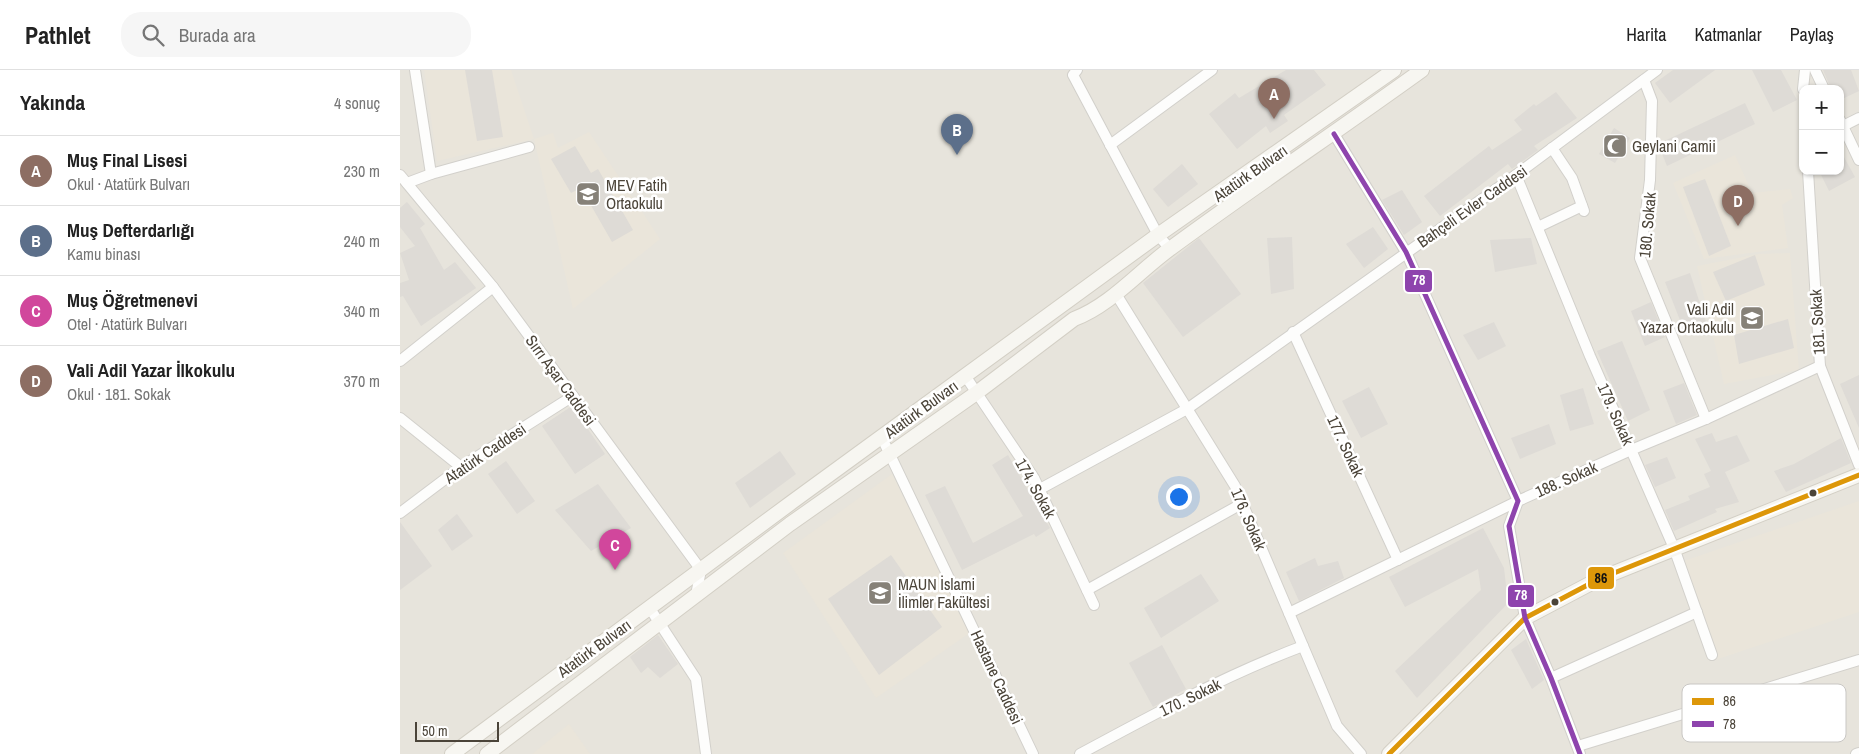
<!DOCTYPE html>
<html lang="tr">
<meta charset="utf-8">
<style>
body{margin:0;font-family:"Archivo Narrow",sans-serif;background:#f6f6f6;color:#222}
.controls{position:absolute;right:15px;top:15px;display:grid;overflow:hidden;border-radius:10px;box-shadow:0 1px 4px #0004}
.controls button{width:45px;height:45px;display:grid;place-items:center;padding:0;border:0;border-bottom:1px solid #e0e0e0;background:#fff;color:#222;font:25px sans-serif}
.scale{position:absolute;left:15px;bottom:12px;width:84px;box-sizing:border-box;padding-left:5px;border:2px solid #4b4439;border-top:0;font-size:14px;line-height:18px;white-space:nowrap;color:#4b4439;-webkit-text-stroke:4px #fff;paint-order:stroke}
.you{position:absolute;left:778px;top:426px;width:18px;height:18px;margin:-12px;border:4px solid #fff;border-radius:50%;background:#1a73e8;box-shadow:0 0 0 8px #1a73e833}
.badge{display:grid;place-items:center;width:32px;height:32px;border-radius:50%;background:#ea580c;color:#fff;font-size:16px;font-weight:700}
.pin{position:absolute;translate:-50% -41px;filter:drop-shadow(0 1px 2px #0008)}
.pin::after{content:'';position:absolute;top:26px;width:18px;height:15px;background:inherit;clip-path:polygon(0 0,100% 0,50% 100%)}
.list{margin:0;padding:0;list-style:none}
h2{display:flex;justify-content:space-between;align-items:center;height:65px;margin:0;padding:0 20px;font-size:21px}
h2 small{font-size:16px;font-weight:400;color:#767676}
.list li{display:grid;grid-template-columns:32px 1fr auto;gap:15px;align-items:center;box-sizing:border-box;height:70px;padding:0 20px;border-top:1px solid #e0e0e0}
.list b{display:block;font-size:19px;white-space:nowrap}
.list p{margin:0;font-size:16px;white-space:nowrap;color:#767676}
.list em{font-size:16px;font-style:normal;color:#767676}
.icon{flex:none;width:28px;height:28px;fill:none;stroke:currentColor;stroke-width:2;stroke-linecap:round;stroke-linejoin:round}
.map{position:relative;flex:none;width:1459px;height:684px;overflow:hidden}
header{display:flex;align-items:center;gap:30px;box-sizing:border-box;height:70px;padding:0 25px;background:#fff;border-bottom:1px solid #e0e0e0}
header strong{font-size:24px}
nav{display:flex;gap:28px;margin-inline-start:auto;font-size:18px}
.search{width:350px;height:45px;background:#f6f6f6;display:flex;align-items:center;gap:12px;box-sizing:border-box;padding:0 18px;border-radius:20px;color:#767676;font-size:19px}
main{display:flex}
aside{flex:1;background:#fff}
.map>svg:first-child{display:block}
</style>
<header>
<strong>Pathlet</strong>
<div class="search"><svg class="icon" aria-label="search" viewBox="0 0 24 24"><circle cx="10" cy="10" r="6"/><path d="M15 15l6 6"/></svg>Burada ara</div>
<nav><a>Harita</a><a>Katmanlar</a><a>Paylaş</a></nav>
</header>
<main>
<aside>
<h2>Yakında<small>4 sonuç</small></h2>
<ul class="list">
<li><span class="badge" style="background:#8d6e63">A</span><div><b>Muş Final Lisesi</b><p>Okul · Atatürk Bulvarı</p></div><em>230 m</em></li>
<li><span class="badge" style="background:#5c6f8a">B</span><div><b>Muş Defterdarlığı</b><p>Kamu binası</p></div><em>240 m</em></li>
<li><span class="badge" style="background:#d1479c">C</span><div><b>Muş Öğretmenevi</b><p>Otel · Atatürk Bulvarı</p></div><em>340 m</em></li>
<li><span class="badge" style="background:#8d6e63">D</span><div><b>Vali Adil Yazar İlkokulu</b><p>Okul · 181. Sokak</p></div><em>370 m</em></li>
</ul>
</aside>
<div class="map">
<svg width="1459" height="684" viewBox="0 0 1459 684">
<rect width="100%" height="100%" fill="#f4f2ee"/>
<path fill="#e7e4dc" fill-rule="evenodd" d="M0 0H1459V684H0ZM1403 19H1440V101H1403Z"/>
<g fill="#eae5da">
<polygon points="24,0 111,0 134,69 153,63 158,78 189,62 260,169 173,239 134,69 37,91"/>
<polygon points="1335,85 1352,123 1390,119 1393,128 1382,135 1388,178 1304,189 1273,113"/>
<polygon points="1390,183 1399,300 1324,314 1297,196 1359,184"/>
<polygon points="492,404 571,562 476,628 383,483"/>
<polygon points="1459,431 1459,542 1318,589 1284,491"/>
<polygon points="169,654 190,684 132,684"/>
</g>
<g fill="#dedbd6">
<polygon points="65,0 92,0 103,67 77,71"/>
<polygon points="886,0 914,0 926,15 884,45 888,51 870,63 866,56 837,79 809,44 835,23 839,28"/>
<polygon points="1273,0 1315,0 1270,33 1255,13"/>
<polygon points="1352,0 1381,0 1397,30 1373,42"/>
<polygon points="1423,0 1451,0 1459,21 1440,30 1440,19 1431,19"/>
<polygon points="1156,22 1177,48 1134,76 1138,80 1112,99 1108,94 1040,146 1024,126 1089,76 1092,80 1122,60 1114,50 1134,34 1136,36"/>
<polygon points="1345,33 1355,54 1267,96 1258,74"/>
<polygon points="1214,58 1230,68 1215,93 1199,84"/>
<polygon points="175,76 191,103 198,99 233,160 212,172 181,118 171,123 151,89"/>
<polygon points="1440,80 1455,107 1429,121 1419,101 1440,101"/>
<polygon points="782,94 798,114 768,137 753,119"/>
<polygon points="1305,109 1331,176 1309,186 1283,117"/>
<polygon points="1002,120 1022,152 1004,165 982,130"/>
<polygon points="7,132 25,154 20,158 44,200 55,192 76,218 21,256 3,226 0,227 0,213 9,210 0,183 15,176 0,157 0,138"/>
<polygon points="973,157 988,179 964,198 946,174"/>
<polygon points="892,167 894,219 871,224 867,168"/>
<polygon points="799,168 841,224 783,267 743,213"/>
<polygon points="1131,168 1137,194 1095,202 1090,170"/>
<polygon points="1355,185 1365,215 1326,231 1313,202"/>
<polygon points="1290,203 1307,255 1285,263 1265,212"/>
<polygon points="1251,232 1265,267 1245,276 1231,241"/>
<polygon points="1388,249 1394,278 1339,294 1334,265"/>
<polygon points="1094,252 1106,276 1078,290 1063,265"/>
<polygon points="1222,271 1250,340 1228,351 1197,281"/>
<polygon points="1459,305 1459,358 1440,314"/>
<polygon points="1284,313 1297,345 1276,354 1263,321"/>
<polygon points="969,317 988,354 961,368 942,331"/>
<polygon points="1183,318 1194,354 1170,361 1160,325"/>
<polygon points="172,336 205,384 175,404 142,356"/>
<polygon points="1149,354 1156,374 1120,389 1111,368"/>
<polygon points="1312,363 1316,372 1337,365 1350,391 1325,402 1339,432 1315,439 1317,442 1274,461 1265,440 1290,430 1288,426 1310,417 1304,404 1311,401 1295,369"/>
<polygon points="1441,368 1451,393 1386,422 1374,401 1394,394"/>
<polygon points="380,381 396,404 350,438 335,413"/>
<polygon points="608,385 650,458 636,467 634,464 562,500 525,425 545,416 573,473 623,446 592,395"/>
<polygon points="1267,387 1276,408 1255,417 1245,395"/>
<polygon points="106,391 135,431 117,444 88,404"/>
<polygon points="198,414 231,458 191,481 155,440"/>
<polygon points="57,444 73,466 52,481 38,460"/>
<polygon points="0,452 32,496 0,520"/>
<polygon points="1083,458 1104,498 1108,533 1017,628 995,601 1081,520 1078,499 1005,537 989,507"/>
<polygon points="491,485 542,557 479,605 428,529"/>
<polygon points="915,488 918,496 938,491 944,508 899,531 886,502"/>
<polygon points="801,504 819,531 761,568 744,538"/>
<polygon points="258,565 278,594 260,608 248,597 241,603 230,587"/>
<polygon points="1126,569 1144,610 1132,619 1111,580"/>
<polygon points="762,575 786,619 753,637 729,593"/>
</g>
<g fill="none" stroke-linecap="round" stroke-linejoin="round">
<defs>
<g id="street">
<polyline points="15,0 31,104"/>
<polyline points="677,0 673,5 758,165 770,179"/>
<polyline points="1415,0 1424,19"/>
<polyline points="1244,10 1252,31 1250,110 1240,188 1306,349"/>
<polyline points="1403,19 1405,0"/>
<polyline points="1440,50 1459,90"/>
<polyline points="1443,56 1459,48"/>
<polyline points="934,64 1006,182 1118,431 1109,456 1125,548 1151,608 1180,684"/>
<polyline points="710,75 812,0"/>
<polyline points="1152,78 1172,108 1184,141"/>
<polyline points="1408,101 1420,296 1459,395"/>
<polyline points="0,105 93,217 301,500 296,525"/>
<polyline points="1116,105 1190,286 1274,478 1312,585"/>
<polyline points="7,113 31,104 129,77"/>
<polyline points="1138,157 1182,136"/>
<polyline points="716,224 835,416 937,656 961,684"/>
<polyline points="893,262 998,490"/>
<polyline points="0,291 93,217"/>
<polyline points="566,307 634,408 694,535"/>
<polyline points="0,348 61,397"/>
<polyline points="482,368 633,684"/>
<polyline points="640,419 787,339 1116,105 1257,0"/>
<polyline points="0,443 61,397 173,326"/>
<polyline points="687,520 843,433"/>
<polyline points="249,537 296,609 306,684"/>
<polyline points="889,543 1118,431 1231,380 1306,349 1420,296"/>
<polyline points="1151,608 1297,542"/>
<polyline points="1178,676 1459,590"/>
<path d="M680 684C752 645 826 605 903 576"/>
<polyline points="1456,684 1459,683"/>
</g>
<g id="secondary">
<polyline points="52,684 392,432 758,165 994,0"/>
<path d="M87 684 390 454 575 324 674 249C711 235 739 201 771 178 854 117 939 60 1022 0"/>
<polyline points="989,684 1125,548 1199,509 1459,405"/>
</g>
</defs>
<use href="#street" stroke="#d2d0cb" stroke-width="12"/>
<use href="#secondary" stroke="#d3cfc5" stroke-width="16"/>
<use href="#street" stroke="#fdfdfc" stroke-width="10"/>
<use href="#secondary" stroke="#f7f6f1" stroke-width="14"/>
<defs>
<polyline id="bus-1" points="989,684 1125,548 1199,509 1459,405"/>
<polyline id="bus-2" points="934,64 1006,182 1118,431 1109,456 1125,548 1151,608 1180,684"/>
</defs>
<use href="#bus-1" stroke="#fff" stroke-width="9"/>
<use href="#bus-2" stroke="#fff" stroke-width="9"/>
<use href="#bus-1" stroke="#dd9709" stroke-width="5"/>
<use href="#bus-2" stroke="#8e44ad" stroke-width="5"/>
</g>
<defs>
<symbol id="mosque-square" viewBox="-11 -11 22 22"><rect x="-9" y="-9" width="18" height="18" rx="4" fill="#868178" stroke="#fff"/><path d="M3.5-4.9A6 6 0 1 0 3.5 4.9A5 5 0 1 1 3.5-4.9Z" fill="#fff"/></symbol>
<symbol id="school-square" viewBox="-11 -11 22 22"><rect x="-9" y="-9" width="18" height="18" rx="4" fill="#868178" stroke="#fff"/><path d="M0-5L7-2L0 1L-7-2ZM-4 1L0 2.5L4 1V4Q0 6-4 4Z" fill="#fff"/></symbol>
<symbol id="university-square" viewBox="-11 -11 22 22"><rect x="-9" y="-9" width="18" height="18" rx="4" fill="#868178" stroke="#fff"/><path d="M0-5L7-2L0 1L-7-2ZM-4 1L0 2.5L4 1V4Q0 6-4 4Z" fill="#fff"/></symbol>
</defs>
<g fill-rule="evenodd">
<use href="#mosque-square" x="1201" y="62" width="28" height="28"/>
<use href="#school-square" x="174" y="110" width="28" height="28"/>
<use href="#school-square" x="1338" y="234" width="28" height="28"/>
<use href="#university-square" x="466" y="509" width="28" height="28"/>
</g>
<g fill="#4b4439" stroke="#fff" stroke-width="2">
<circle cx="1413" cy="423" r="4.5"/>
<circle cx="1155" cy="532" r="4.5"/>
</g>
<g text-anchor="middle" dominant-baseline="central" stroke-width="5" stroke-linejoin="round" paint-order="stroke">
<g font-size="16" fill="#4b4439" stroke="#fff" text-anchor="start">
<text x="1232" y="76">Geylani Camii</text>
<text x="206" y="115">MEV Fatih<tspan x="206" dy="18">Ortaokulu</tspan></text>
<text x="1334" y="239" text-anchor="end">Vali Adil<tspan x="1334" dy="18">Yazar Ortaokulu</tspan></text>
<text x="498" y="514">MAUN İslami<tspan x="498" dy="18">İlimler Fakültesi</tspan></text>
</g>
<g font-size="16" fill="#4b4439" stroke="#fff">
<text transform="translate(850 103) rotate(-35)">Atatürk Bulvarı</text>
<text transform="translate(1072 136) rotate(-35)">Bahçeli Evler Caddesi</text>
<text transform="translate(1247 155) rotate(-85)">180. Sokak</text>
<text transform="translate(1417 252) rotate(-93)">181. Sokak</text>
<text transform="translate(161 310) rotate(54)">Sırrı Aşar Caddesi</text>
<text transform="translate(521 339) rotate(-36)">Atatürk Bulvarı</text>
<text transform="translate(1216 344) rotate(66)">179. Sokak</text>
<text transform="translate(946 376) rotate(65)">177. Sokak</text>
<text transform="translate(85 383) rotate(-34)">Atatürk Caddesi</text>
<text transform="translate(1166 409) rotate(-24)">188. Sokak</text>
<text transform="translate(636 418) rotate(61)">174. Sokak</text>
<text transform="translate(849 449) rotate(67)">176. Sokak</text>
<text transform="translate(194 578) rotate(-36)">Atatürk Bulvarı</text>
<text transform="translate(597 607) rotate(65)">Hastane Caddesi</text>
<text transform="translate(790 627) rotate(-26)">170. Sokak</text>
</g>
</g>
<rect x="1282" y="614" width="164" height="58" rx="8" fill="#fff" stroke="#c9c7c4" stroke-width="1"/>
<rect x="1292" y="628" width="22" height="7" fill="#dd9709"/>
<rect x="1292" y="651" width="22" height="6" fill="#8e44ad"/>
<g font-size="14" fill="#4b4439">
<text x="1323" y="636">86</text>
<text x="1323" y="659">78</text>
</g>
<g stroke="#fff" stroke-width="2">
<rect x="1004" y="199" width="29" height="24" rx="5" fill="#8e44ad"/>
<rect x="1187" y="496" width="28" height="24" rx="5" fill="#dd9709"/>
<rect x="1107" y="514" width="28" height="24" rx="5" fill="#8e44ad"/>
</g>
<g font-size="14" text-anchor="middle" font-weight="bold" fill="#fff">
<text x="1019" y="215">78</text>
<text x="1121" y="530">78</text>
</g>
<g font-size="14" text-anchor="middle" font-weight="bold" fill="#111">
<text x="1201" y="513">86</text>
</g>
</svg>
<div class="controls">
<button>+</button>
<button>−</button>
</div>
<div class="scale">50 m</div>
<div class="you"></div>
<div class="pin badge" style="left:874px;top:49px;background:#8d6e63">A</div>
<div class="pin badge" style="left:557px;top:85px;background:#5c6f8a">B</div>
<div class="pin badge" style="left:215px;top:500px;background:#d1479c">C</div>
<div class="pin badge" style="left:1338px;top:156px;background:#8d6e63">D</div>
</div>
</main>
